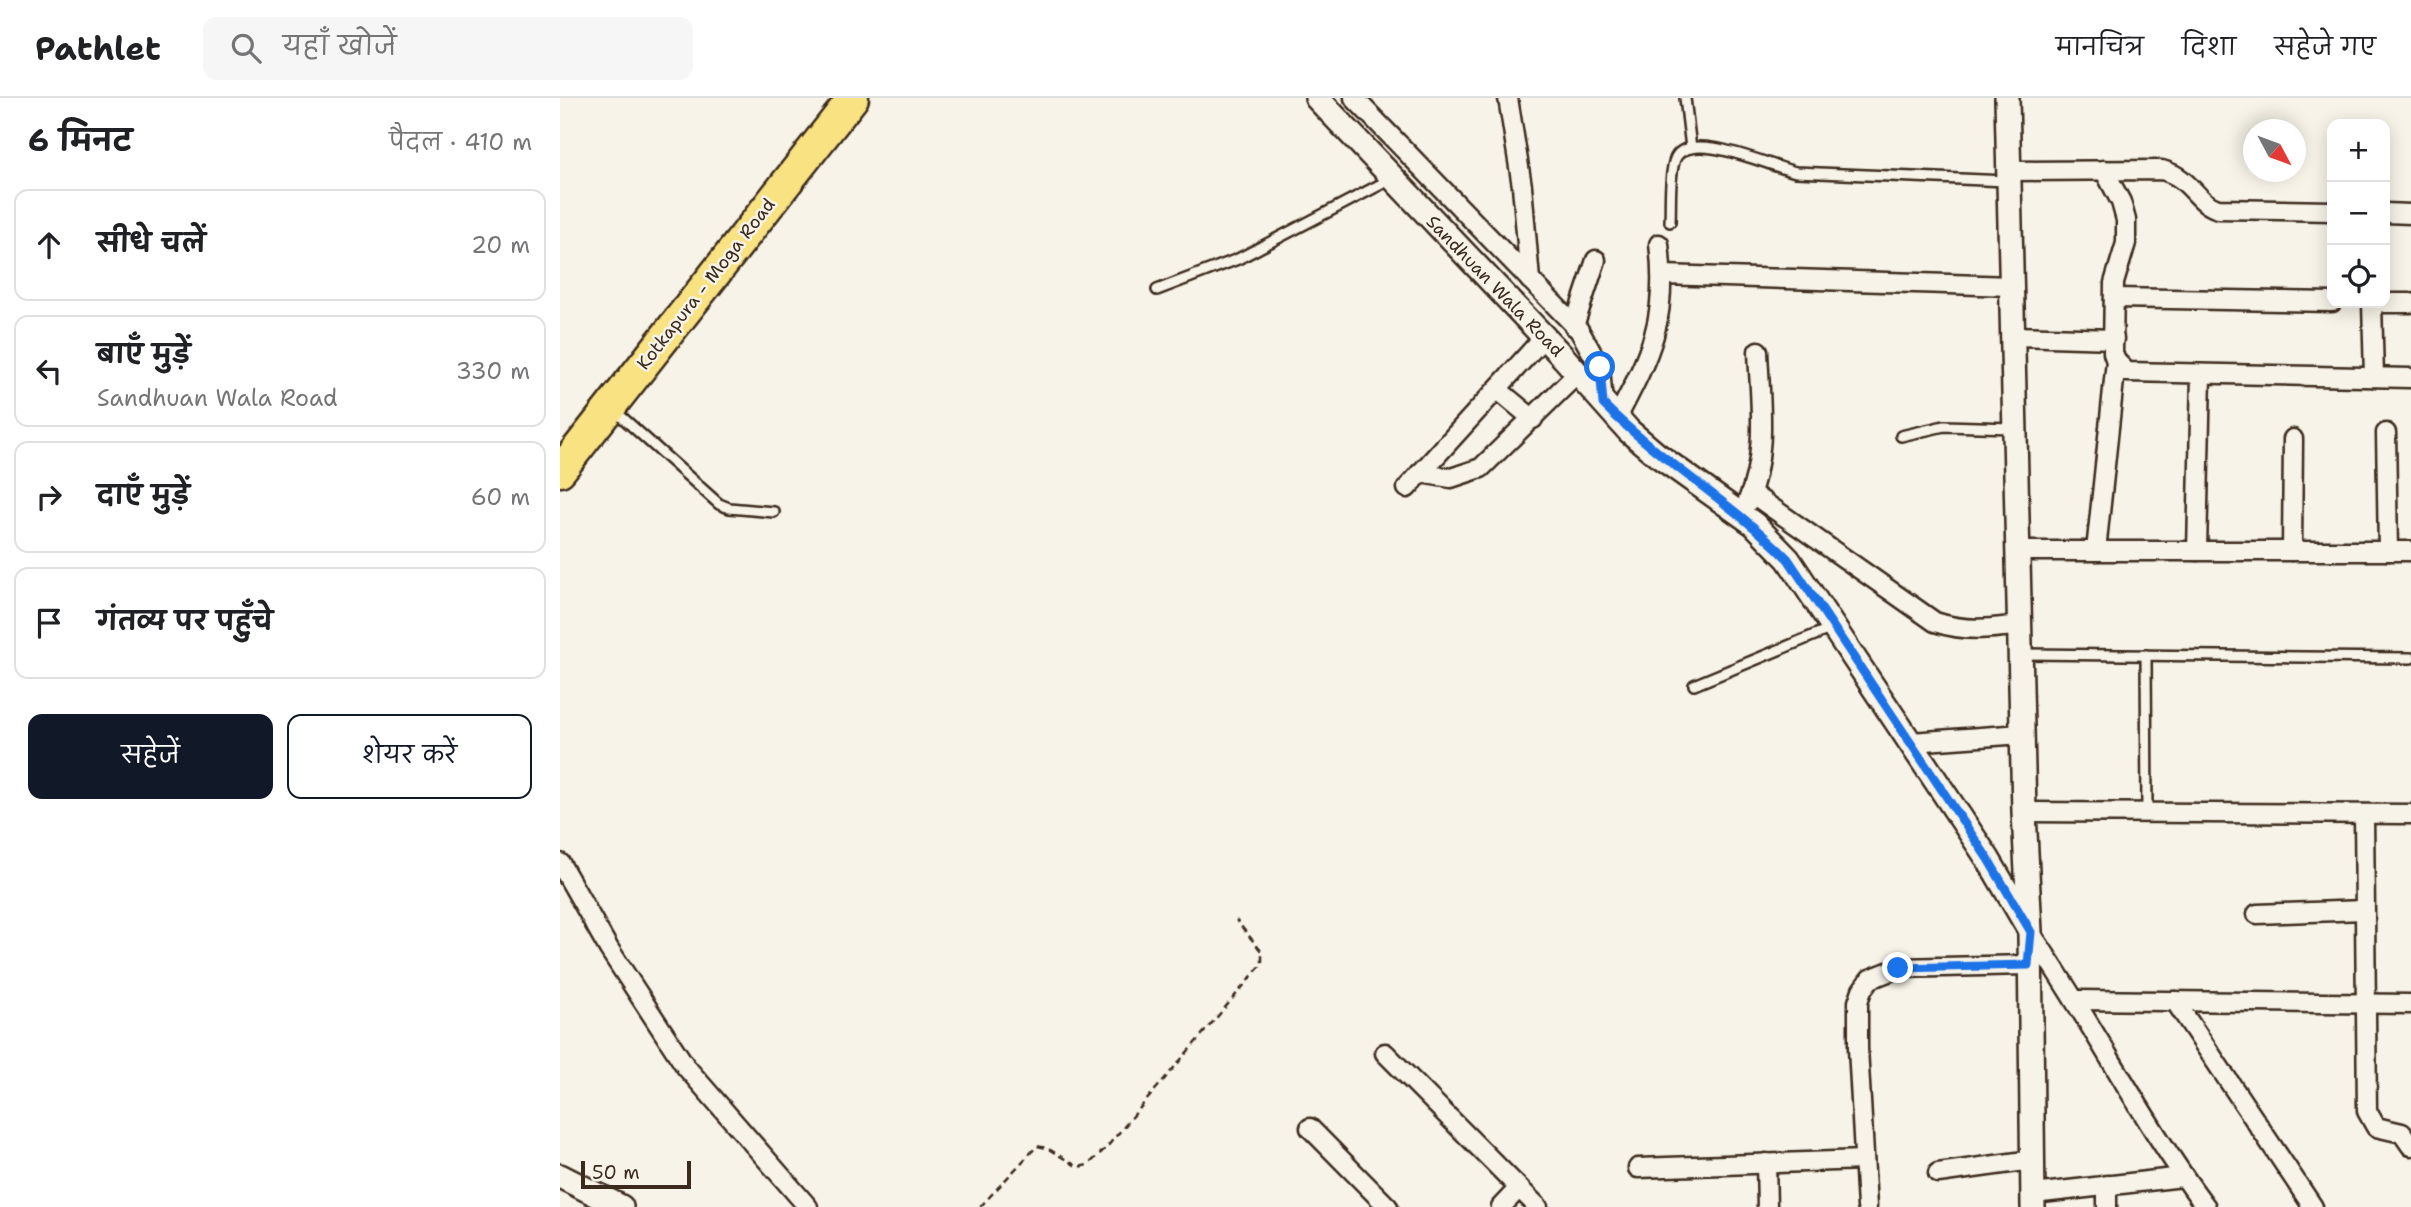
<!DOCTYPE html>
<html lang="hi">
<meta charset="utf-8">
<style>
body{margin:0;font-family:"Shantell Sans","Playpen Sans Deva",sans-serif;background:#f6f6f6;color:#202124}
.controls{position:absolute;right:21px;top:21px;display:grid;overflow:hidden;border-radius:14px;box-shadow:0 4px 18px #0003}
.controls button{width:63px;height:63px;display:grid;place-items:center;padding:0;border:0;border-bottom:2px solid #e0e0e0;background:#fff;color:#202124;font:35px sans-serif}
.compass{position:absolute;left:1683px;top:21px;width:63px;height:63px;border-radius:50%;background:#fff;box-shadow:0 4px 18px #0003;rotate:131deg}
.scale{position:absolute;left:21px;bottom:18px;width:110px;box-sizing:border-box;padding-left:7px;border:4px solid #3b2a1e;border-top:0;font-size:19px;line-height:24px;white-space:nowrap;color:#3b2a1e;-webkit-text-stroke:5px #f7f3e8;paint-order:stroke}
.stop{position:absolute;width:21px;height:21px;margin:-16px;border:5px solid #1a73e8;border-radius:50%;background:#fff}
.stop.end{background:#1a73e8;border-color:#fff;box-shadow:0 2px 7px #0008}
.list{margin:0;padding:0;list-style:none}
h2{display:flex;justify-content:space-between;align-items:center;height:91px;margin:0;padding:0 28px;font-size:30px}
h2 small{font-size:23px;font-weight:400;color:#757577}
.list li{display:grid;grid-template-columns:46px 1fr auto;gap:21px;align-items:center;box-sizing:border-box;height:112px;margin:0 14px 14px;padding:0 14px;border:2px solid #e0e0e0;border-radius:14px}
.list b{display:block;font-size:26px;white-space:nowrap}
.list p{margin:0;font-size:23px;white-space:nowrap;color:#757577}
.list em{font-size:23px;font-style:normal;color:#757577}
.actions{display:flex;gap:14px;padding:21px 28px}
.actions a{flex:1;padding:16px 0;border:2px solid #111827;border-radius:14px;text-align:center;font-size:24px;color:#111827}
.actions .main{background:#111827;color:#fff}
.icon{flex:none;width:38px;height:38px;fill:none;stroke:currentColor;stroke-width:2;stroke-linecap:round;stroke-linejoin:round}
.map{position:relative;flex:none;width:1851px;height:1109px;overflow:hidden}
header{display:flex;align-items:center;gap:42px;box-sizing:border-box;height:98px;padding:0 35px;background:#fff;border-bottom:2px solid #e0e0e0}
header strong{font-size:33px}
nav{display:flex;gap:38px;margin-inline-start:auto;font-size:24px}
.search{width:490px;height:63px;background:#f6f6f6;display:flex;align-items:center;gap:18px;box-sizing:border-box;padding:0 24px;border-radius:14px;color:#757577;font-size:26px}
main{display:flex}
aside{flex:1;background:#fff}
.map>svg:first-child{display:block}
</style>
<header>
<strong>Pathlet</strong>
<div class="search"><svg class="icon" aria-label="search" viewBox="0 0 24 24"><circle cx="10" cy="10" r="6"/><path d="M15 15l6 6"/></svg>यहाँ खोजें</div>
<nav><a>मानचित्र</a><a>दिशा</a><a>सहेजे गए</a></nav>
</header>
<main>
<aside>
<h2>6 मिनट<small>पैदल · 410 m</small></h2>
<ul class="list">
<li><svg class="icon" aria-label="ahead" viewBox="0 0 24 24"><path d="M12 20V5M6 11l6-6 6 6"/></svg><div><b>सीधे चलें</b></div><em>20 m</em></li>
<li><svg class="icon" aria-label="left" viewBox="0 0 24 24"><path d="M17 20v-9H6M10 6l-5 5 5 5"/></svg><div><b>बाएँ मुड़ें</b><p>Sandhuan Wala Road</p></div><em>330 m</em></li>
<li><svg class="icon" aria-label="right" viewBox="0 0 24 24"><path d="M7 20v-9h11M14 6l5 5-5 5"/></svg><div><b>दाएँ मुड़ें</b></div><em>60 m</em></li>
<li><svg class="icon" aria-label="arrive" viewBox="0 0 24 24"><path d="M6 21V4h12l-3 4 3 4H6"/></svg><div><b>गंतव्य पर पहुँचे</b></div></li>
</ul>
<div class="actions"><a class="main">सहेजें</a><a>शेयर करें</a></div>
</aside>
<div class="map">
<svg width="1851" height="1109" viewBox="0 0 1851 1109">
<rect width="100%" height="100%" fill="#f7f3e8"/>
<filter id="ink" filterUnits="userSpaceOnUse"><feTurbulence type="fractalNoise" baseFrequency=".0143" numOctaves="2"/><feDisplacementMap in="SourceGraphic" scale="14" xChannelSelector="R" yChannelSelector="G"/><feConvolveMatrix kernelMatrix="1 2 1 2 8 2 1 2 1" color-interpolation-filters="sRGB"/></filter>
<g filter="url(#ink)">
<g fill="none" stroke-linecap="round" stroke-linejoin="round">
<defs>
<g id="service">
<polyline points="1125,0 1131,50"/>
<path d="M1110 124C1111 105 1109 82 1114 64 1124 27 1214 70 1236 74L1447 83"/>
<polyline points="597,192 678,161 831,81"/>
<polyline points="54,312 159,406 169,410 214,414"/>
<polyline points="1341,338 1384,328 1453,330"/>
<polyline points="1461,556 1851,560"/>
<polyline points="1586,557 1587,715"/>
<polyline points="1134,587 1274,529"/>
</g>
<g id="minor">
<polyline points="794,0 1019,232 1040,269 1043,306"/>
<polyline points="948,0 962,88 970,182"/>
<polyline points="1544,72 1561,104 1566,122 1566,145 1554,185 1553,255 1556,263 1567,274 1851,280"/>
<path d="M1449 73 1602 72C1632 80 1635 104 1658 111L1772 113"/>
<polyline points="1825,115 1851,116"/>
<polyline points="1103,177 1452,188"/>
<polyline points="1555,200 1772,204"/>
<polyline points="1812,205 1814,279"/>
<polyline points="1825,205 1851,205"/>
<polyline points="1014,228 1036,162"/>
<polyline points="1453,238 1554,241"/>
<polyline points="937,291 973,321"/>
<path d="M1057 320C1091 255 1108 221 1099 146"/>
<polyline points="1826,335 1828,453"/>
<polyline points="860,375 891,380 921,370 1017,276"/>
<polyline points="847,390 984,239"/>
<path d="M1191 395 1375 524C1405 534 1429 531 1460 527"/>
<path d="M1187 405C1208 356 1200 305 1198 253"/>
<polyline points="1458,453 1851,453"/>
<polyline points="1536,453 1556,263"/>
<polyline points="1637,453 1641,277"/>
<polyline points="1732,453 1733,341"/>
<polyline points="1351,644 1462,636"/>
<polyline points="1464,714 1851,716"/>
<polyline points="1804,717 1807,1013 1816,1029 1842,1035 1851,1048"/>
<polyline points="0,765 49,851 126,969 248,1109"/>
<polyline points="1697,816 1804,812"/>
<path d="M1470 834C1532 923 1581 1022 1646 1109"/>
<polyline points="1517,902 1851,906"/>
<polyline points="1615,903 1753,1109"/>
<polyline points="825,955 978,1109"/>
<polyline points="750,1030 828,1109"/>
<polyline points="1206,1065 1207,1109"/>
<polyline points="1078,1070 1304,1062"/>
<polyline points="1378,1075 1472,1062"/>
<polyline points="1473,1096 1623,1079"/>
<polyline points="941,1109 959,1090"/>
<polyline points="1307,1109 1298,950 1298,904 1302,892 1310,881 1338,870 1468,867"/>
<polyline points="1547,1109 1547,1087"/>
</g>
<g id="tertiary">
<polyline points="757,0 1004,260 1069,333 1096,356 1194,426 1228,461 1428,761 1469,831"/>
<polyline points="1447,0 1464,714 1470,834 1473,1109"/>
<polyline points="0,1078 61,1109"/>
</g>
<polyline id="trunk" points="0,373 293,0"/>
</defs>
<use href="#service" stroke="#3b2a1e" stroke-width="14"/>
<use href="#minor" stroke="#3b2a1e" stroke-width="23"/>
<use href="#tertiary" stroke="#3b2a1e" stroke-width="28"/>
<use href="#trunk" stroke="#3b2a1e" stroke-width="35"/>
<polyline stroke="#3b2a1e" stroke-width="2.5" stroke-dasharray="7 5" stroke-linecap="butt" points="420,1109 477,1048 487,1050 518,1069 528,1067 546,1050 702,866 702,854 676,822"/>
<use href="#service" stroke="#f7f3e8" stroke-width="9"/>
<use href="#minor" stroke="#f7f3e8" stroke-width="18"/>
<use href="#tertiary" stroke="#f7f3e8" stroke-width="23"/>
<use href="#trunk" stroke="#f8e281" stroke-width="30"/>
</g>
</g>
<g fill="none" stroke-linecap="round" stroke-linejoin="round" filter="url(#ink)">
<path stroke="#1a73e8" stroke-width="9" d="M1040 269 1043 306C1101 364 1171 403 1228 461L1428 761 1471 834 1468 867 1338 870"/>
</g>
<g text-anchor="middle" dominant-baseline="central" stroke-width="5" stroke-linejoin="round" paint-order="stroke">
<g font-size="18" fill="#3b2a1e" stroke="#f7f3e8">
<text transform="translate(146 186) rotate(-52)">Kotkapura - Moga Road</text>
<text transform="translate(935 188) rotate(46)">Sandhuan Wala Road</text>
</g>
</g>
</svg>
<div class="controls">
<button>+</button>
<button>−</button>
<button><svg class="icon" aria-label="locate" viewBox="0 0 24 24"><circle cx="12" cy="12" r="6"/><path d="M12 2v4M12 18v4M2 12h4M18 12h4"/></svg></button>
</div>
<svg class="compass" viewBox="-18 -18 36 36"><path d="M0-13l5 13h-10z" fill="#e53935"/><path d="M0 13l5-13h-10z" fill="#757577"/></svg>
<div class="scale">50 m</div>
<div class="stop" style="left:1040px;top:269px"></div>
<div class="stop end" style="left:1338px;top:870px"></div>
</div>
</main>
